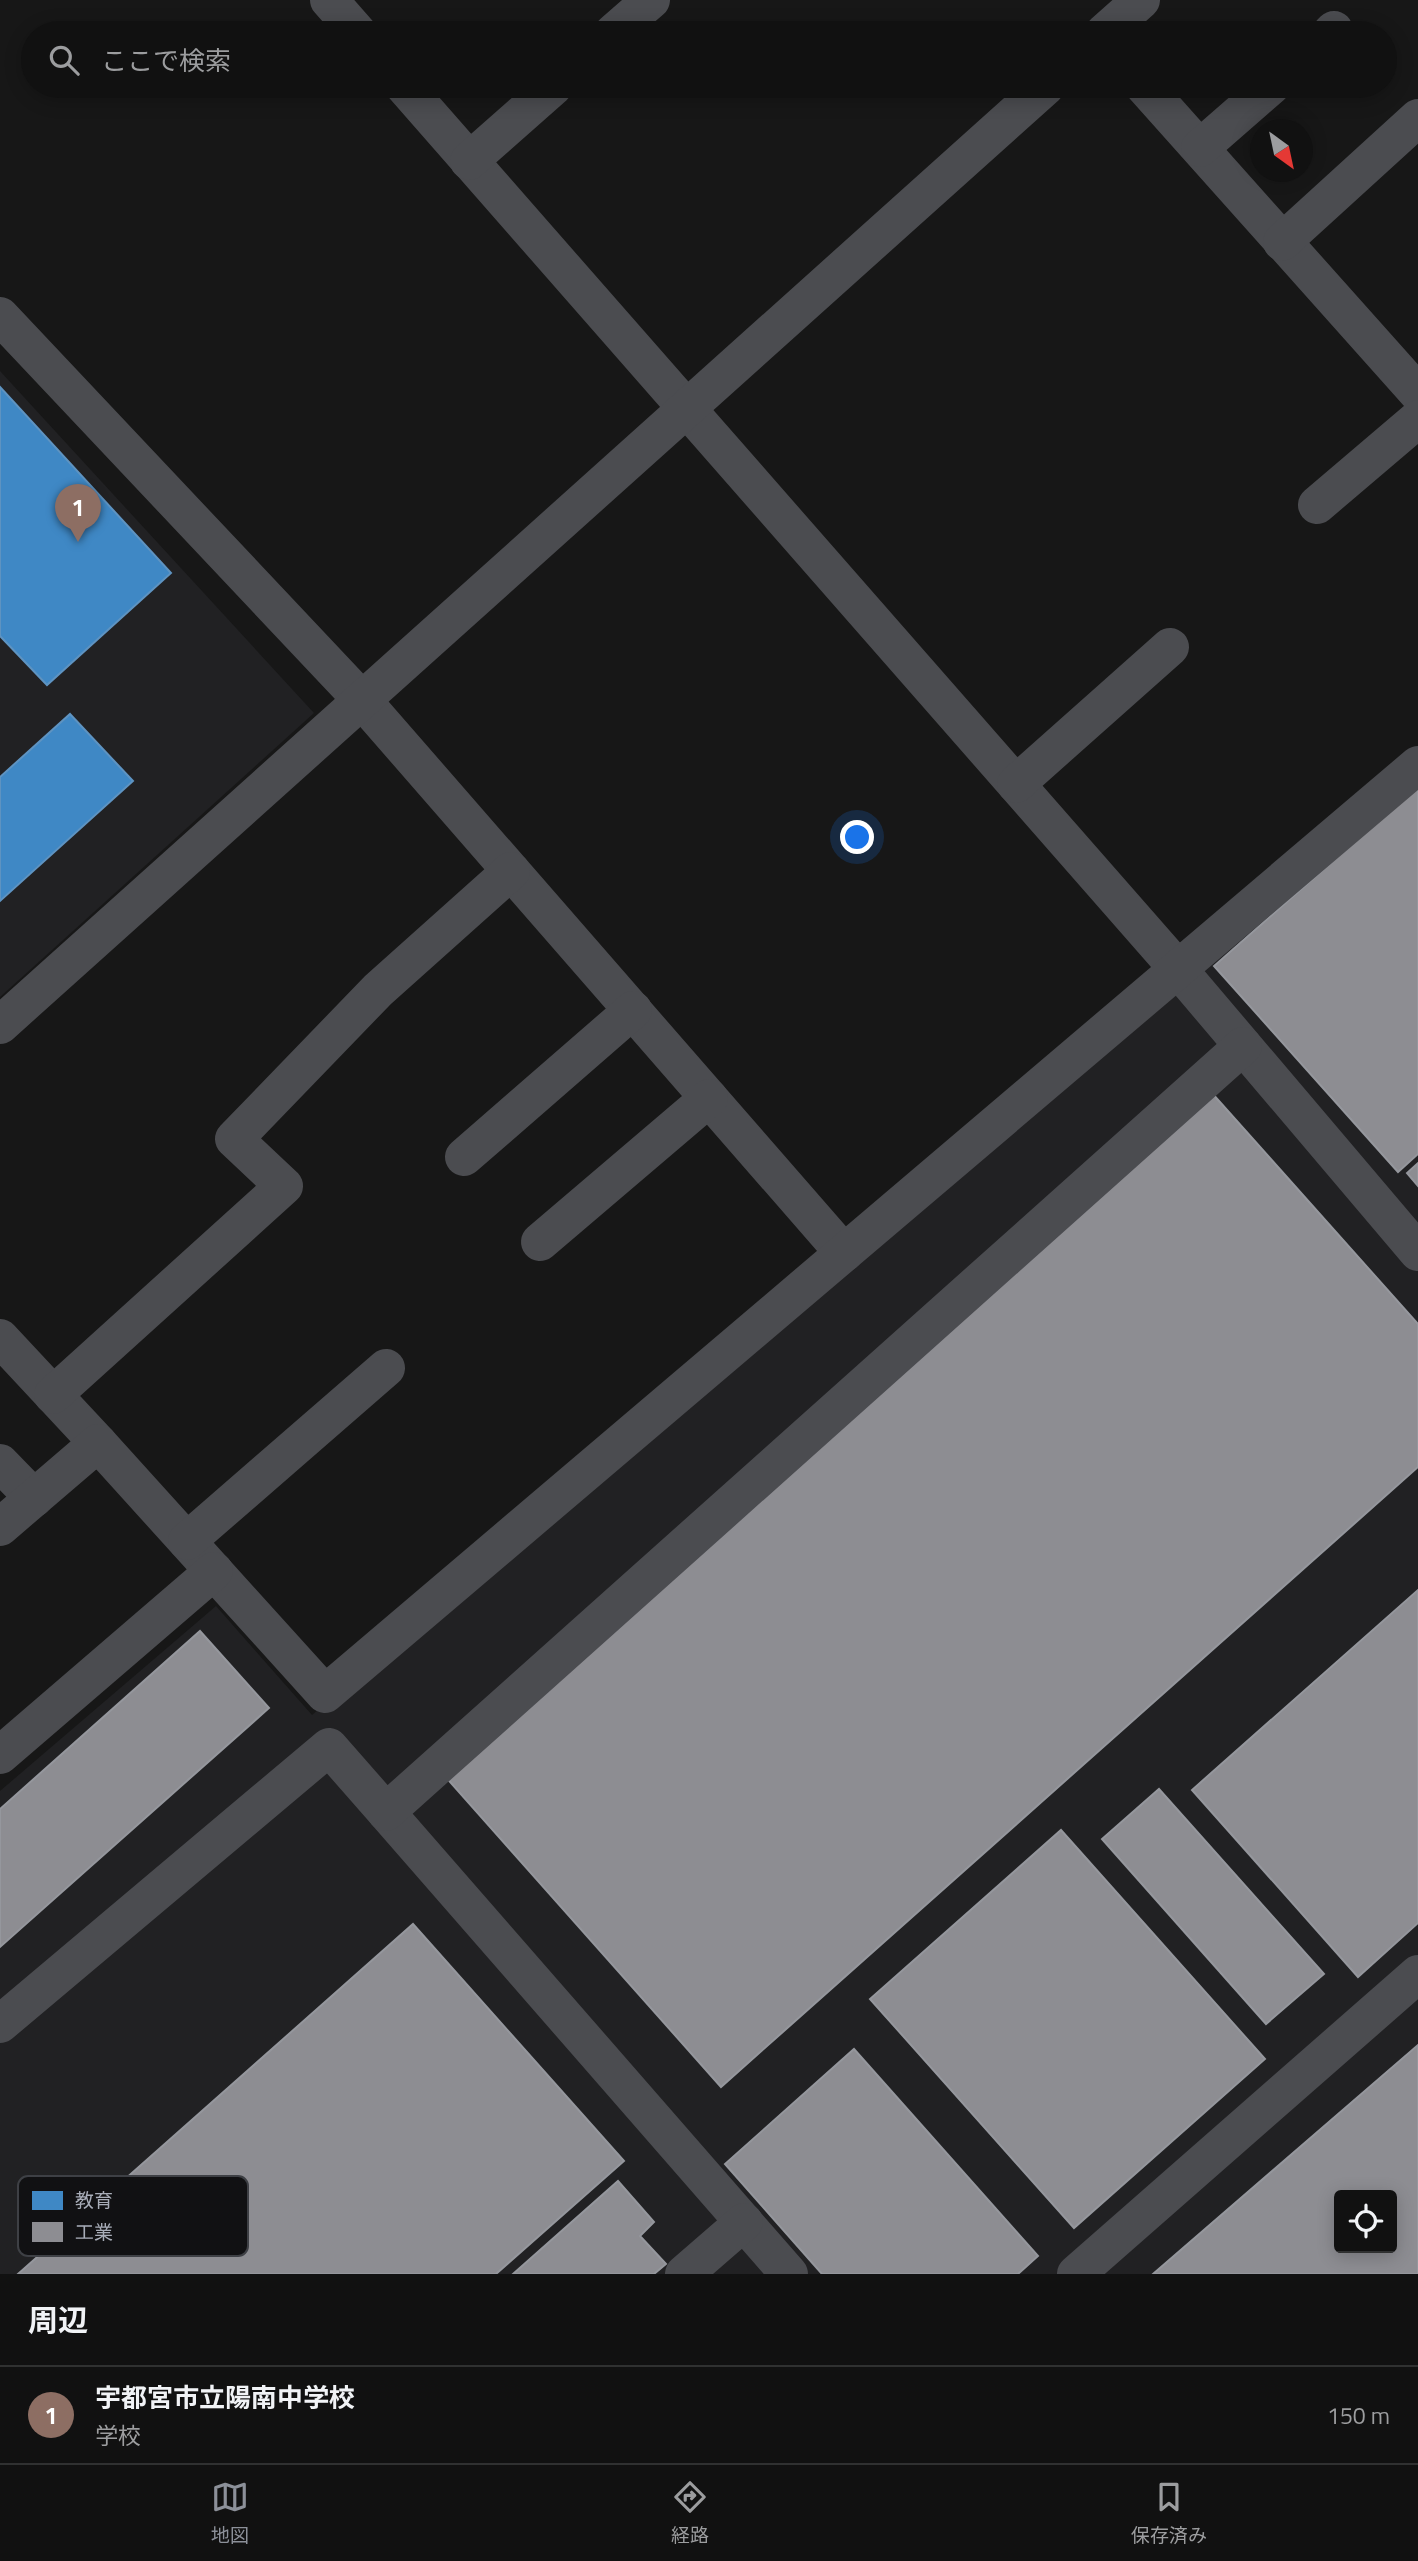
<!DOCTYPE html>
<html lang="ja">
<meta charset="utf-8">
<style>
body{margin:0;font-family:"Titillium Web","Noto Sans JP",sans-serif;background:#1a1a1a;color:#f1f3f6}
.controls{position:absolute;right:21px;bottom:21px;display:grid;overflow:hidden;border-radius:7px;box-shadow:0 4px 18px #0003}
.controls button{width:63px;height:63px;display:grid;place-items:center;padding:0;border:0;border-bottom:2px solid #303131;background:#111;color:#f1f3f6;font:35px sans-serif}
.compass{position:absolute;left:1250px;top:119px;width:63px;height:63px;border-radius:50%;background:#111;box-shadow:0 4px 18px #0003;rotate:147deg}
.you{position:absolute;left:858px;top:838px;width:24px;height:24px;margin:-18px;border:5px solid #fff;border-radius:50%;background:#1a73e8;box-shadow:0 0 0 10px #1a73e833}
.badge{display:grid;place-items:center;width:46px;height:46px;border-radius:50%;background:#8c9099;color:#fff;font-size:23px;font-weight:700}
.pin{position:absolute;translate:-50% -58px;filter:drop-shadow(0 2px 4px #0008)}
.pin::after{content:'';position:absolute;top:37px;width:24px;height:21px;background:inherit;clip-path:polygon(0 0,100% 0,50% 100%)}
.list{margin:0;padding:0;list-style:none}
h2{display:flex;justify-content:space-between;align-items:center;height:91px;margin:0;padding:0 28px;font-size:30px}
h2 small{font-size:23px;font-weight:400;color:#9c9d9f}
.list li{display:grid;grid-template-columns:46px 1fr auto;gap:21px;align-items:center;box-sizing:border-box;height:98px;padding:0 28px;border-top:2px solid #303131}
.list b{display:block;font-size:26px;white-space:nowrap}
.list p{margin:0;font-size:23px;white-space:nowrap;color:#9c9d9f}
.list em{font-size:23px;font-style:normal;color:#9c9d9f}
.icon{flex:none;width:38px;height:38px;fill:none;stroke:currentColor;stroke-width:2;stroke-linecap:round;stroke-linejoin:round}
.map{position:relative;flex:none;width:1418px;height:2274px;overflow:hidden}
.search{position:absolute;background:#111;box-shadow:0 4px 18px #0003;left:21px;right:21px;top:21px;height:77px;display:flex;align-items:center;gap:18px;box-sizing:border-box;padding:0 24px;border-radius:38px;color:#9c9d9f;font-size:26px}
.sheet{height:189px;background:#111}
nav{display:flex;justify-content:space-around;align-items:center;box-sizing:border-box;height:98px;border-top:2px solid #303131;background:#111;font-size:19px;color:#9c9d9f}
nav a{display:grid;justify-items:center;gap:4px}
nav .on{color:#8c9099}
.map>svg:first-child{display:block}
</style>
<div class="map">
<svg width="1418" height="2274" viewBox="0 0 1418 2274">
<rect width="100%" height="100%" fill="#171717"/>
<g fill="#212123" fill-rule="evenodd">
<polygon points="0,371 314,713 0,997"/>
<path d="M1418 766V2274H0V1791L216 1606 312 1715ZM1339 2195H1392V2248H1339Z"/>
</g>
<g fill="#3f88c5" stroke="#5e93c1" stroke-width="2">
<polygon points="0,387 171,573 47,685 0,636"/>
<polygon points="70,714 133,781 0,901 0,777"/>
</g>
<g fill="#8d8d92" stroke="#95979d" stroke-width="2" fill-rule="evenodd">
<polygon points="1418,786 1418,1154 1398,1172 1214,966"/>
<polygon points="1211,1092 1418,1324 1418,1467 721,2087 443,1774"/>
<polygon points="1418,1163 1418,1186 1407,1173"/>
<polygon points="1418,1590 1418,1923 1358,1977 1192,1790"/>
<polygon points="200,1631 269,1708 0,1947 0,1809"/>
<polygon points="1159,1789 1324,1974 1266,2024 1102,1839"/>
<polygon points="1061,1830 1265,2059 1074,2228 870,1999"/>
<polygon points="413,1924 624,2161 496,2274 18,2274"/>
<path d="M1418 2045V2274H1153ZM1339 2195H1392V2248H1339Z"/>
<polygon points="854,2049 1038,2256 1018,2274 822,2274 725,2164"/>
<polygon points="618,2181 654,2222 640,2236 666,2264 654,2274 513,2274"/>
</g>
<g fill="none" stroke-linecap="round" stroke-linejoin="round">
<g stroke="#4b4c50" stroke-width="38">
<polyline points="329,0 358,33"/>
<polyline points="613,33 651,0"/>
<polyline points="1104,33 1141,0"/>
<polyline points="1331,33 1334,30"/>
<polyline points="404,86 1178,969 1418,1252"/>
<polyline points="1144,86 1418,393"/>
<polyline points="1200,148 1271,86"/>
<polyline points="469,161 554,86"/>
<polyline points="1282,242 1418,118"/>
<polyline points="0,316 362,700 844,1253"/>
<polyline points="1317,505 1418,419"/>
<polyline points="1016,784 1170,647"/>
<polyline points="0,1025 1046,86"/>
<polyline points="464,1157 633,1010"/>
<polyline points="540,1242 709,1098"/>
<polyline points="0,1338 98,1443"/>
<polyline points="53,1395 284,1186 234,1139 378,990 511,871"/>
<polyline points="0,1463 34,1498"/>
<polyline points="0,1527 98,1443 325,1694 1418,765"/>
<polyline points="187,1541 386,1368"/>
<polyline points="0,1755 214,1571"/>
<polyline points="386,1812 789,2274"/>
<polyline points="0,2024 329,1747 386,1812 1243,1046"/>
<polyline points="684,2274 744,2222"/>
<polyline points="1076,2274 1418,1974"/>
</g>
</g>
<rect x="18" y="2176" width="230" height="80" rx="10" fill="#111113" stroke="#3e4045" stroke-width="2"/>
<rect x="32" y="2191" width="31" height="19" fill="#3f88c5"/>
<rect x="32" y="2222" width="31" height="20" fill="#8d8d92"/>
<g font-size="19" fill="#a8adb8">
<text x="75" y="2207">教育</text>
<text x="75" y="2239">工業</text>
</g>
</svg>
<div class="controls">
<button><svg class="icon" aria-label="locate" viewBox="0 0 24 24"><circle cx="12" cy="12" r="6"/><path d="M12 2v4M12 18v4M2 12h4M18 12h4"/></svg></button>
</div>
<svg class="compass" viewBox="-18 -18 36 36"><path d="M0-13l5 13h-10z" fill="#e53935"/><path d="M0 13l5-13h-10z" fill="#9c9d9f"/></svg>
<div class="you"></div>
<div class="pin badge" style="left:78px;top:542px;background:#8d6e63">1</div>
<div class="search"><svg class="icon" aria-label="search" viewBox="0 0 24 24"><circle cx="10" cy="10" r="6"/><path d="M15 15l6 6"/></svg>ここで検索</div>
</div>
<section class="sheet">
<h2>周辺<small></small></h2>
<ul class="list">
<li><span class="badge" style="background:#8d6e63">1</span><div><b>宇都宮市立陽南中学校</b><p>学校</p></div><em>150 m</em></li>
</ul>
</section>
<nav>
<a class="on"><svg class="icon" aria-label="map" viewBox="0 0 24 24"><path d="M3 6l6-2 6 2 6-2v14l-6 2-6-2-6 2zM9 4v14M15 6v14"/></svg>地図</a>
<a><svg class="icon" aria-label="directions" viewBox="0 0 24 24"><path d="M12 3l9 9-9 9-9-9zM9 14v-3h6M13 9l2 2-2 2"/></svg>経路</a>
<a><svg class="icon" aria-label="saved" viewBox="0 0 24 24"><path d="M7 4h10v16l-5-4-5 4z"/></svg>保存済み</a>
</nav>
